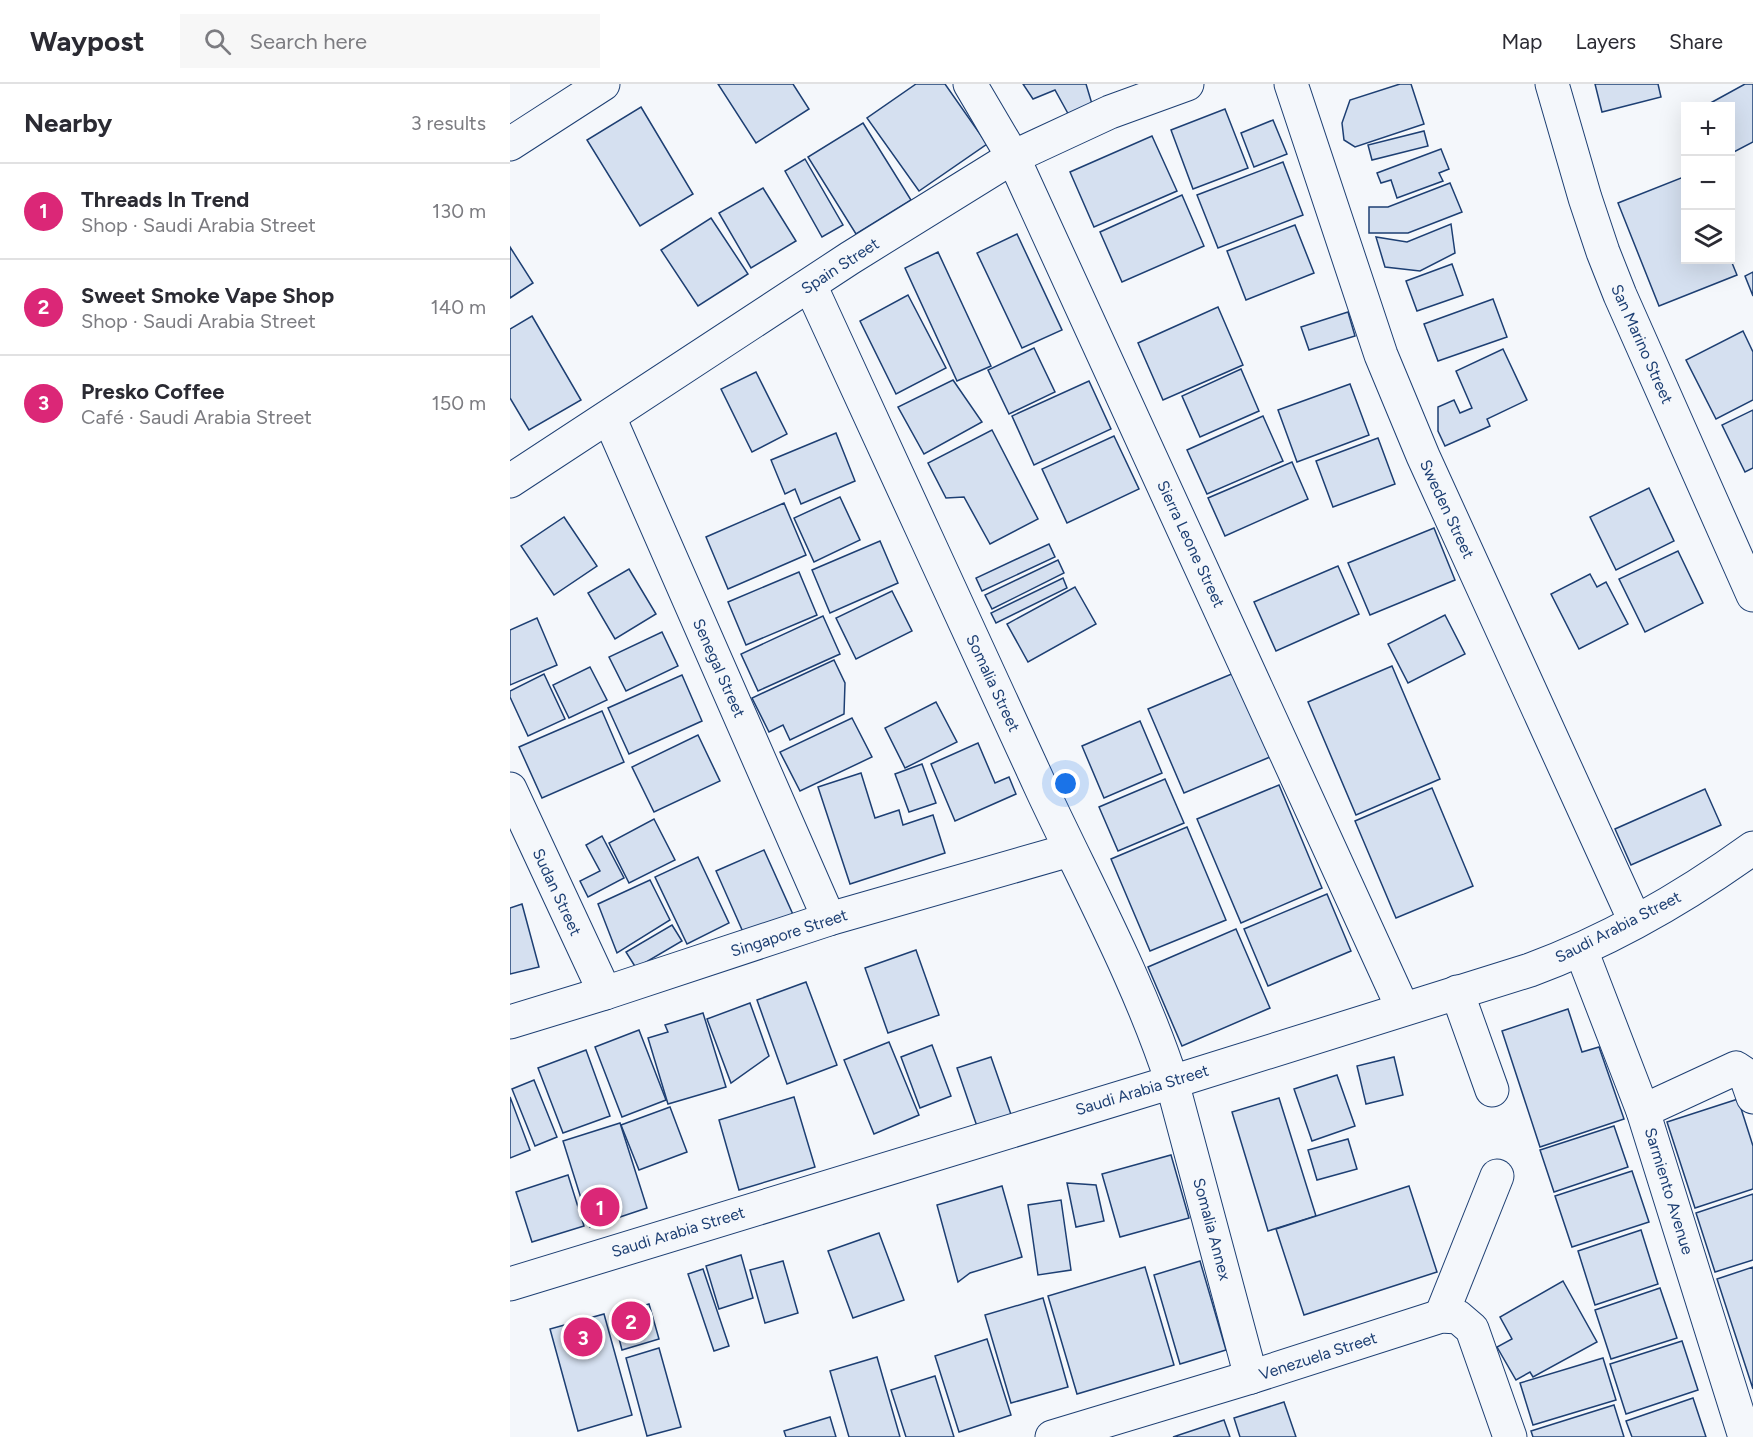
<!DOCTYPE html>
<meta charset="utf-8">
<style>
body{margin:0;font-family:Figtree,sans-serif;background:#f7f7f7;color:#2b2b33}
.controls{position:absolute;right:18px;top:18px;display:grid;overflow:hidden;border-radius:0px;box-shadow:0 6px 24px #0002}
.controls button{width:54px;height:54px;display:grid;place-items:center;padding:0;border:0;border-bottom:2px solid #e1e1e2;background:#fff;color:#2b2b33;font:30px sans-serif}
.you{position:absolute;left:556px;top:700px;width:21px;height:21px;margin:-15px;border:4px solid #fff;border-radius:50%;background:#1a73e8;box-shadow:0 0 0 9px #1a73e833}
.badge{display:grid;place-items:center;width:39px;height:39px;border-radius:50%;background:#db2777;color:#fff;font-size:20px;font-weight:700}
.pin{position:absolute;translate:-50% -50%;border:3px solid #fff;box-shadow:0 2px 6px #0006}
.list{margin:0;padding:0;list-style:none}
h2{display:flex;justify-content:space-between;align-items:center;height:78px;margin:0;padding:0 24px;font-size:26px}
h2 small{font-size:20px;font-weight:400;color:#7c7c81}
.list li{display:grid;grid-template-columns:39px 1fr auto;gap:18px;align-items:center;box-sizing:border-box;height:96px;padding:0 24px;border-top:2px solid #e1e1e2}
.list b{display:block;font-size:22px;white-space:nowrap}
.list p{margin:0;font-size:20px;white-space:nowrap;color:#7c7c81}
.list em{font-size:20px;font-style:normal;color:#7c7c81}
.icon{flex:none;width:33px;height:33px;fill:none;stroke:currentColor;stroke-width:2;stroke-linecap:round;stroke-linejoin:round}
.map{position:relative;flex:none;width:1243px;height:1353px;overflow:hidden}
header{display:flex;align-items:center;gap:36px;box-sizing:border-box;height:84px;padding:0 30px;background:#fff;border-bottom:2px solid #e1e1e2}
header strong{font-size:28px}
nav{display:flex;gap:33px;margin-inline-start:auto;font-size:21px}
.search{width:420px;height:54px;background:#f7f7f7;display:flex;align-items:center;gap:15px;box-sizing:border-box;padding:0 21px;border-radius:0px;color:#7c7c81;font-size:22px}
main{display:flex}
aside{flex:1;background:#fff}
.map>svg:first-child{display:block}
</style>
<header>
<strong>Waypost</strong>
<div class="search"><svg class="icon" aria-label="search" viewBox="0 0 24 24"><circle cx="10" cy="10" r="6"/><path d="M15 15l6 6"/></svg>Search here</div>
<nav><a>Map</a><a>Layers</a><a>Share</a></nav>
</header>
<main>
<aside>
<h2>Nearby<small>3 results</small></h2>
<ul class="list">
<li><span class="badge">1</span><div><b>Threads In Trend</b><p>Shop · Saudi Arabia Street</p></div><em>130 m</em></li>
<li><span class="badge">2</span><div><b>Sweet Smoke Vape Shop</b><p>Shop · Saudi Arabia Street</p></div><em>140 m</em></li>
<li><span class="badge">3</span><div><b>Presko Coffee</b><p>Café · Saudi Arabia Street</p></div><em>150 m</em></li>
</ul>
</aside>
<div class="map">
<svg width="1243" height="1353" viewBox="0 0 1243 1353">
<rect width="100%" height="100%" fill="#f4f7fb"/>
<g fill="#d5e0f0" stroke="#1d3f73" stroke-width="1.5">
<polygon points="208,0 283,0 299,25 246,59"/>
<polygon points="406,0 435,0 477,60 409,107 357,34"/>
<polygon points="513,0 576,0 582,20 561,35 545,6 523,15"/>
<polygon points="890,0 901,0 914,40 845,63 834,56 832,39 840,16"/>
<polygon points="1085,0 1148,0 1151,13 1092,28"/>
<polygon points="1235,0 1243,0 1243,58 1220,70 1220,22 1195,22"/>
<polygon points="131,23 183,110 130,142 77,56"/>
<polygon points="715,25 738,84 683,105 661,46"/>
<polygon points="763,36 777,70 744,83 731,49"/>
<polygon points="353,39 401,116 346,150 298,73"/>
<polygon points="914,47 918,62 862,76 858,61"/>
<polygon points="642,52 667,107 584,143 560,88"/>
<polygon points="931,65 939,85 929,89 933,97 887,114 881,96 871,99 867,89"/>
<polygon points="295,75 333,141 312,153 275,87"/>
<polygon points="773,78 793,131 708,164 687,111"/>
<polygon points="1176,92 1176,176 1220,174 1227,191 1149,222 1108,119"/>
<polygon points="940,99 952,128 898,149 859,149 859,123 878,123"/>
<polygon points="253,104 286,157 241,184 209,129"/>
<polygon points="672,111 694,162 612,198 590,148"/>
<polygon points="201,134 238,190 188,222 151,166"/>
<polygon points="941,140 945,169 910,187 875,183 866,153 897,158"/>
<polygon points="785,141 804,189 736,216 717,167"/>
<polygon points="507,150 552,246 512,264 467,169"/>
<polygon points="0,163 23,199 0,214"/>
<polygon points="428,168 481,282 447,297 395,184"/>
<polygon points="942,180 953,211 907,227 896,197"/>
<polygon points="1243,188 1243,212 1235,192"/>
<polygon points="398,211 436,284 386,310 350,237"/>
<polygon points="983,215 997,253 928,277 914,240"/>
<polygon points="708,223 733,281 653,316 628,259"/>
<polygon points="838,228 845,252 799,266 791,243"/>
<polygon points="22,232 71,316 19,346 0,314 0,245"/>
<polygon points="1233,247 1243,268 1243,316 1206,335 1176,276"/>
<polygon points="524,264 545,308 499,330 478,286"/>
<polygon points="993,265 1017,316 977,335 980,342 935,362 928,347 928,323 944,316 950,329 962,324 946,287"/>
<polygon points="731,285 749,327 690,353 672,312"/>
<polygon points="246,288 277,350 242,368 211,305"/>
<polygon points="443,296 472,338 414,370 388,323"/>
<polygon points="579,297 601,345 524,381 502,332"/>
<polygon points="840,300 859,351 787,378 768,326"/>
<polygon points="1243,326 1243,384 1235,388 1212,341"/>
<polygon points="753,332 773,377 697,410 677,366"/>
<polygon points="482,346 528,435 480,460 454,413 436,414 418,379"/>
<polygon points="326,349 345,397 291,420 285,405 275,410 261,376"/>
<polygon points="604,352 629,405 557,439 532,385"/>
<polygon points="868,354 885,400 823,423 806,377"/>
<polygon points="782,378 798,415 715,452 698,414"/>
<polygon points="1139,404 1164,457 1106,486 1080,433"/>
<polygon points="330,413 350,456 304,478 284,434"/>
<polygon points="274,419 296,471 218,505 196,453"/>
<polygon points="54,433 87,482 44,511 11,462"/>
<polygon points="924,444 945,496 860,531 838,479"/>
<polygon points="370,457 388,499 320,529 302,486"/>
<polygon points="539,460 545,473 472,507 466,494"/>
<polygon points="1168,467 1193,519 1135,548 1109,495"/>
<polygon points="548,476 554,489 482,525 475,511"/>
<polygon points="828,482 849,530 766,567 744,518"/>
<polygon points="119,485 146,530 105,555 78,509"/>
<polygon points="289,488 307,531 236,561 218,518"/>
<polygon points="1080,490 1087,503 1096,498 1118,540 1069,565 1041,510"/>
<polygon points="553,494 557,504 486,539 481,529"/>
<polygon points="565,503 586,540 518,578 497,540"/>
<polygon points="382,507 402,547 346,575 326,534"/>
<polygon points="935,531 955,570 898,599 878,560"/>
<polygon points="313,532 330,570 248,607 231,570"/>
<polygon points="27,534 47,581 0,601 0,546"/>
<polygon points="152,548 168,582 116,607 99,573"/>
<polygon points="324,576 335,599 334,630 280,656 273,641 259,648 242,614"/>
<polygon points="882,582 930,695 846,731 798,618"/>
<polygon points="80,583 97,616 59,634 43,601"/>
<polygon points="724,589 760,673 674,709 638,625"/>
<polygon points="34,590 55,635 18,652 0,613 0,607"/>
<polygon points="172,591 192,637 119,670 98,624"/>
<polygon points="426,618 447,658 395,684 375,644"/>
<polygon points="92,627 114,678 32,714 9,663"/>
<polygon points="342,634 362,673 290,707 270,668"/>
<polygon points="630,637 652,689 594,714 572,662"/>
<polygon points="188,651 210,697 144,728 122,683"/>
<polygon points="468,659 485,699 499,693 506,710 445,737 421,680"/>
<polygon points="412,680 426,719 399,728 385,690"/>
<polygon points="351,689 365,734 389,726 393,741 423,731 435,769 340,800 308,703"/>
<polygon points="655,695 674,739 608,767 589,723"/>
<polygon points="769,701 812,804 731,839 687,735"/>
<polygon points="922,704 963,802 886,834 845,737"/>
<polygon points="1195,705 1211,741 1121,781 1105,745"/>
<polygon points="144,735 165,776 119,799 99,759"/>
<polygon points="677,743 716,836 640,867 601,775"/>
<polygon points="92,752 114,794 78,813 70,797 90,787 76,761"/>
<polygon points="254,766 285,835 237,857 206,787"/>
<polygon points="188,773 219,839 177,860 145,793"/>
<polygon points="140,796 160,836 107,869 88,820"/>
<polygon points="817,810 841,867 758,902 734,845"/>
<polygon points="12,820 29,883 0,890 0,824"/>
<polygon points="162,841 172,857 126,884 116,868"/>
<polygon points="726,845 760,924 672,962 638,883"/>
<polygon points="406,866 429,931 378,949 355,884"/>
<polygon points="296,898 327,981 277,1000 247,916"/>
<polygon points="240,919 259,972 221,999 197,935"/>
<polygon points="1058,925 1072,968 1089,963 1114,1035 1030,1063 992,947"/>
<polygon points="193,929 216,1003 158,1020 138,954 158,948 155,941"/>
<polygon points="129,946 156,1016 112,1033 85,963"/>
<polygon points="379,958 409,1031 364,1050 334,976"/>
<polygon points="422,961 441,1012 410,1024 391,973"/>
<polygon points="76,966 100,1032 53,1049 28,984"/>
<polygon points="481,973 505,1042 471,1054 447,984"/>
<polygon points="884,973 893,1011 856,1020 847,982"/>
<polygon points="827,991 845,1042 802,1057 784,1005"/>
<polygon points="24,996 47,1053 25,1062 2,1005"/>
<polygon points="0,1013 20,1066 0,1074"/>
<polygon points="284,1013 305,1083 229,1106 209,1036"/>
<polygon points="769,1014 806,1132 758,1147 722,1028"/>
<polygon points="1228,1015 1243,1062 1243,1105 1185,1124 1157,1038"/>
<polygon points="160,1023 177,1068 129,1086 111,1041"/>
<polygon points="110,1039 137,1124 80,1143 53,1057"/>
<polygon points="1104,1042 1118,1083 1044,1108 1030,1066"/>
<polygon points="838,1055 847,1085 807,1096 798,1066"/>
<polygon points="661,1071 679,1134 610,1153 592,1090"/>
<polygon points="1122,1087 1139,1138 1062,1163 1045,1112"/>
<polygon points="58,1091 74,1142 22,1158 6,1108"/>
<polygon points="557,1099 586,1101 594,1137 566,1143"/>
<polygon points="492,1102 512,1173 460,1189 448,1198 427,1121"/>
<polygon points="899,1102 927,1188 794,1231 766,1145"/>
<polygon points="1243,1110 1243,1176 1205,1188 1186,1129"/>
<polygon points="551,1116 561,1186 528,1191 518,1121"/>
<polygon points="1131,1146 1148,1200 1085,1221 1068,1167"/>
<polygon points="369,1149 394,1216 343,1234 318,1167"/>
<polygon points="231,1171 243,1214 209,1225 196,1182"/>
<polygon points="273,1177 288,1229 255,1239 240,1186"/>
<polygon points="690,1177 716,1266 670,1280 644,1191"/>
<polygon points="635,1183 664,1281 567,1310 538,1212"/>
<polygon points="1243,1183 1243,1305 1207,1195"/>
<polygon points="193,1185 219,1262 204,1267 178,1190"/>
<polygon points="1053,1197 1087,1258 1023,1293 1020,1288 1006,1296 987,1263 1002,1255 990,1233"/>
<polygon points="1150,1204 1167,1254 1101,1275 1085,1226"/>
<polygon points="533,1214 558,1303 501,1319 475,1231"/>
<polygon points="139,1220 149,1255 112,1266 103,1231"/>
<polygon points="94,1230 122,1331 68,1347 40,1245"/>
<polygon points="477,1255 501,1331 449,1348 425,1272"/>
<polygon points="1172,1257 1188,1306 1116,1330 1100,1280"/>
<polygon points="149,1264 171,1343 137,1352 116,1274"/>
<polygon points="367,1273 390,1353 339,1353 320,1287"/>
<polygon points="1093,1274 1106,1316 1023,1341 1010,1299"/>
<polygon points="425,1292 444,1353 396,1353 381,1306"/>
<polygon points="1183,1314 1196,1353 1122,1353 1116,1337"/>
<polygon points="774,1318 786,1353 730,1353 724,1334"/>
<polygon points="1104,1321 1114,1353 1023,1353 1021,1347"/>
<polygon points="320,1333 326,1353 276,1353 274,1347"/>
<polygon points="714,1336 720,1353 663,1353"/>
</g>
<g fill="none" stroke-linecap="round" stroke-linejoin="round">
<defs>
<g id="minor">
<polyline points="460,0 503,73 893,925"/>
<polyline points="781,0 871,271 913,372 1125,837"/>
<polyline points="1042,0 1075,114 1093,168 1110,211 1243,511"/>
<polyline points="0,60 93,0"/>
<path d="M300 201C378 370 455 539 533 708 578 804 629 897 662 998L741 1293"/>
<polyline points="99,333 319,835"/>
<polyline points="0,397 340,174 503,73 600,28 677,0"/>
<polyline points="0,705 95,909"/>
<polyline points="1071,866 1133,1027 1235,1353"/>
<polyline points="947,908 982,1006"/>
<polyline points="0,938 95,909 319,835 560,766"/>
<polyline points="1133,1027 1226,984 1235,990 1243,1013"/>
<path d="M0 1200 662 998 1020 886C1099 857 1175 813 1243 764"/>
<polyline points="931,1232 987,1092"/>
<polyline points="542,1353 741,1293 931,1232 948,1233 962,1245 1000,1353"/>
</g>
</defs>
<use href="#minor" stroke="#1d3f73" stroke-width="35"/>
<use href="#minor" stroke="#f4f7fb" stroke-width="33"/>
</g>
<g text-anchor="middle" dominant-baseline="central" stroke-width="4.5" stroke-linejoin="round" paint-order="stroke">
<g font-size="16" fill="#1d3f73" stroke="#f4f7fb">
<text transform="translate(330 182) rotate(-33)">Spain Street</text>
<text transform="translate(1132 260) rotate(66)">San Marino Street</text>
<text transform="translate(937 425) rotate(65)">Sweden Street</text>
<text transform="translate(681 460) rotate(65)">Sierra Leone Street</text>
<text transform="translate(209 584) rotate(66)">Senegal Street</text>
<text transform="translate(483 599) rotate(65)">Somalia Street</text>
<text transform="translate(47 808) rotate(65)">Sudan Street</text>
<text transform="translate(1108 843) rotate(-27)">Saudi Arabia Street</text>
<text transform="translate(279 849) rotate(-18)">Singapore Street</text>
<text transform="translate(632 1006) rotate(-17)">Saudi Arabia Street</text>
<text transform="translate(1159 1107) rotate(73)">Sarmiento Avenue</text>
<text transform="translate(702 1145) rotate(75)">Somalia Annex</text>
<text transform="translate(168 1148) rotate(-17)">Saudi Arabia Street</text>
<text transform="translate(808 1272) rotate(-18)">Venezuela Street</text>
</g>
</g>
</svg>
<div class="controls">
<button>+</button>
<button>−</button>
<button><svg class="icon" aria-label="layers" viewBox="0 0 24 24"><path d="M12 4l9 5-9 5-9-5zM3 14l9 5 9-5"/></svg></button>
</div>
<div class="you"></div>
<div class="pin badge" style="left:90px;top:1123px">1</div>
<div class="pin badge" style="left:121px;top:1237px">2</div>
<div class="pin badge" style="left:73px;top:1253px">3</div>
</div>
</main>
